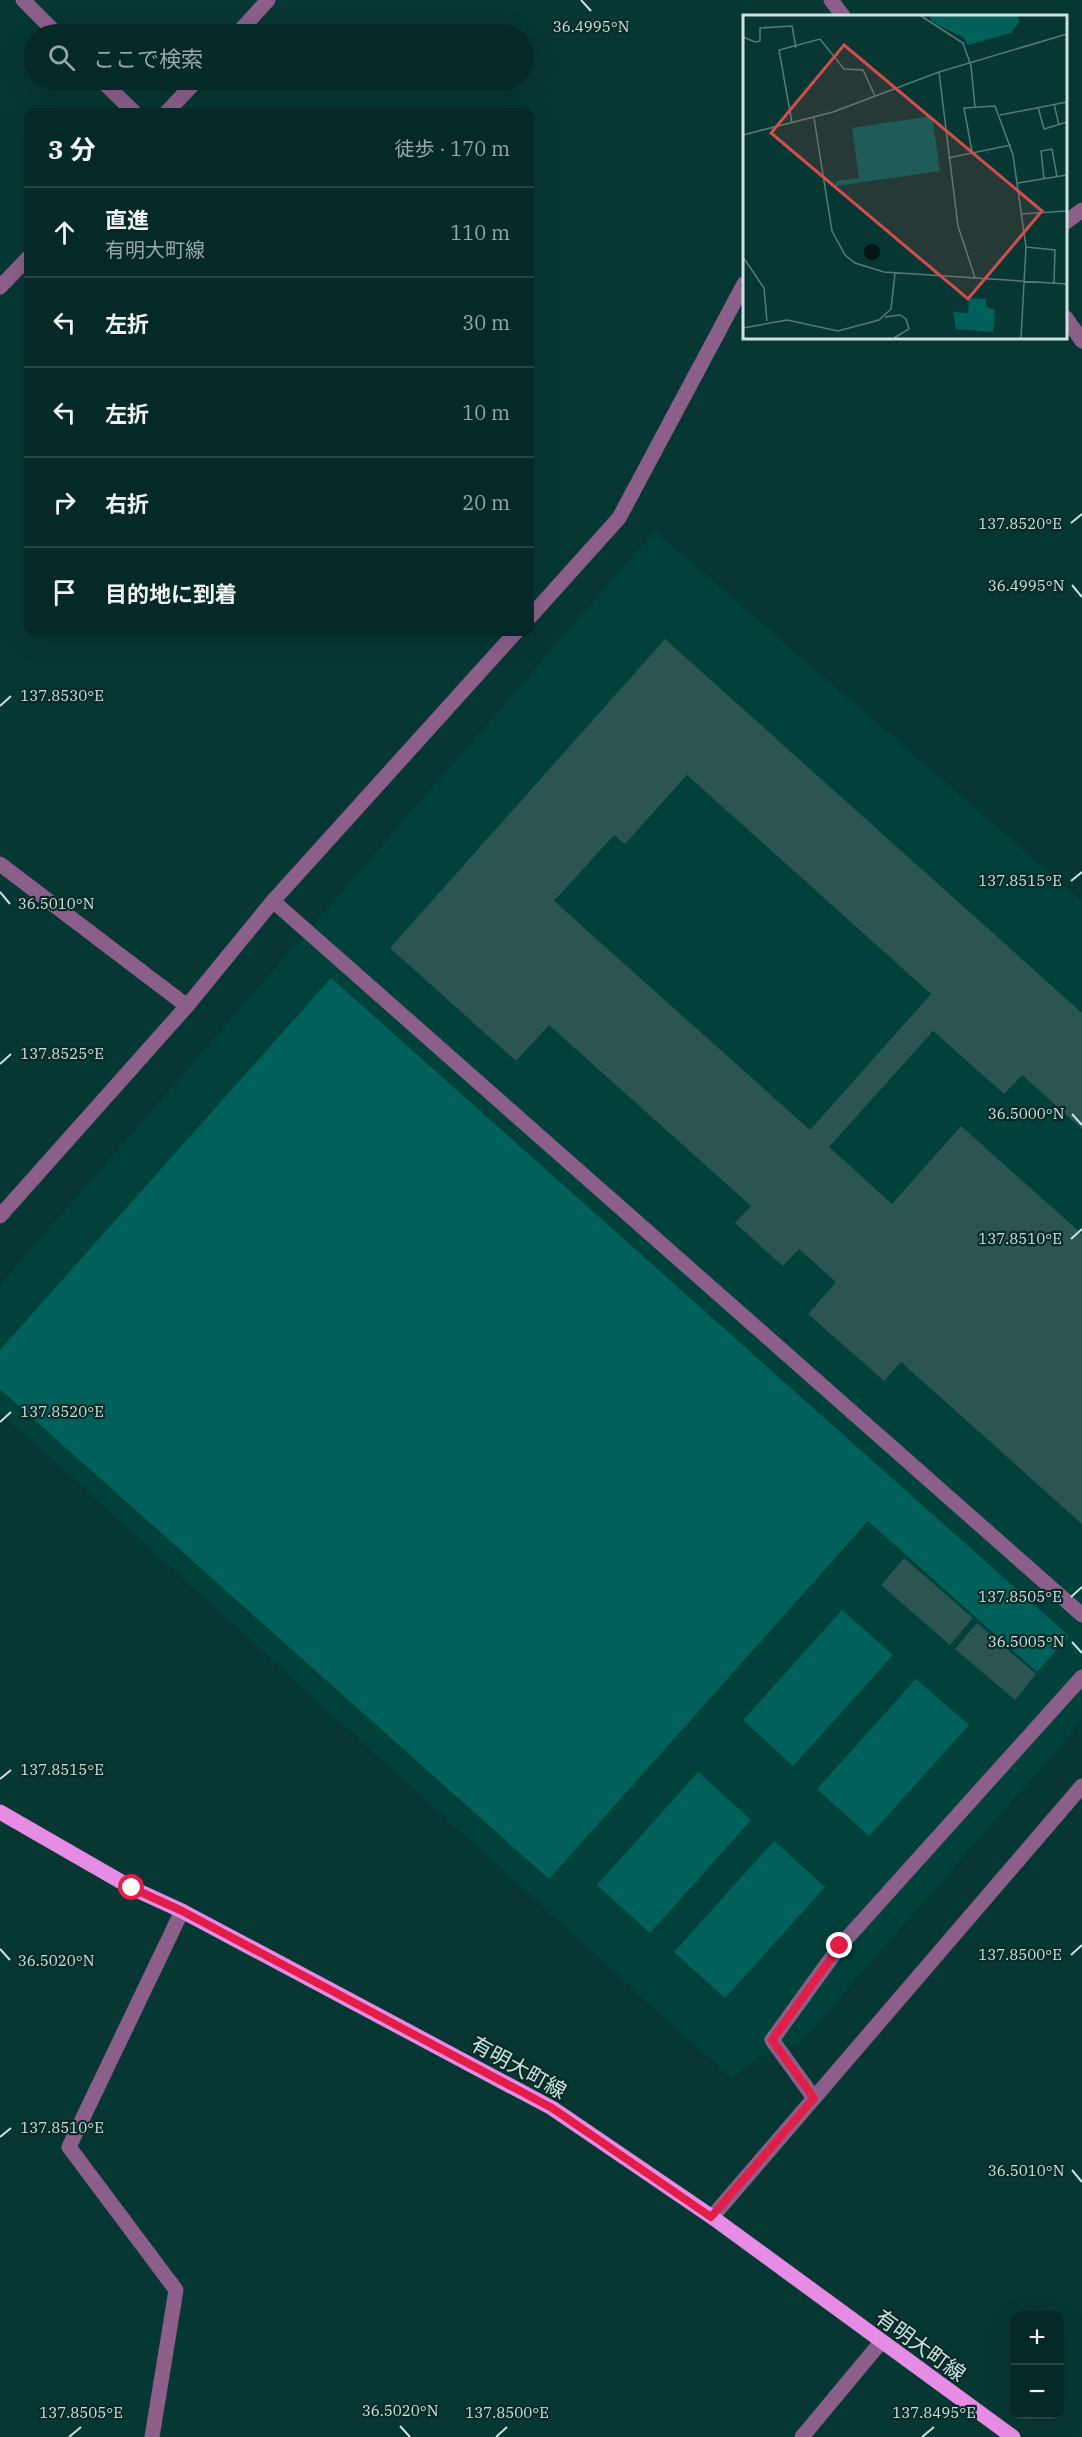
<!DOCTYPE html>
<html lang="ja">
<meta charset="utf-8">
<style>
body{margin:0;font-family:"IBM Plex Serif","Noto Sans JP",serif;background:#133532;color:#f1f3f6}
.controls{position:absolute;right:18px;bottom:18px;display:grid;overflow:hidden;border-radius:12px;box-shadow:0 6px 24px #0002}
.controls button{width:54px;height:54px;display:grid;place-items:center;padding:0;border:0;border-bottom:2px solid #264543;background:#052926;color:#f1f3f6;font:30px sans-serif}
.stop{position:absolute;width:18px;height:18px;margin:-14px;border:4px solid #e11d48;border-radius:50%;background:#fff}
.stop.end{background:#e11d48;border-color:#fff;box-shadow:0 2px 6px #0008}
.list{margin:0;padding:0;list-style:none}
h2{display:flex;justify-content:space-between;align-items:center;height:78px;margin:0;padding:0 24px;font-size:26px}
h2 small{font-size:20px;font-weight:400;color:#97a6a7}
.list li{display:grid;grid-template-columns:39px 1fr auto;gap:18px;align-items:center;box-sizing:border-box;height:90px;padding:0 24px;border-top:2px solid #264543}
.list b{display:block;font-size:22px;white-space:nowrap}
.list p{margin:0;font-size:20px;white-space:nowrap;color:#97a6a7}
.list em{font-size:20px;font-style:normal;color:#97a6a7}
.icon{flex:none;width:33px;height:33px;fill:none;stroke:currentColor;stroke-width:2;stroke-linecap:round;stroke-linejoin:round}
.map{position:relative;flex:none;width:1082px;height:2437px;overflow:hidden}
.search{position:absolute;background:#052926;box-shadow:0 6px 24px #0002;left:24px;top:24px;width:510px;height:66px;display:flex;align-items:center;gap:15px;box-sizing:border-box;padding:0 21px;border-radius:33px;color:#97a6a7;font-size:22px}
.panel{position:absolute;background:#052926;box-shadow:0 6px 24px #0002;left:24px;top:108px;width:510px;height:528px;border-radius:12px}
.map>svg:first-child{display:block}
</style>
<div class="map">
<svg width="1082" height="2437" viewBox="0 0 1082 2437">
<rect width="100%" height="100%" fill="#073733"/>
<polygon fill="#00413c" points="655,531 1082,901 1082,1721 800,2043 757,2058 732,2079 0,1412 0,1285"/>
<g fill="#00605a">
<polygon points="331,978 1069,1636 1037,1672 868,1521 549,1879 0,1389 0,1350"/>
<polygon points="842,1610 893,1655 793,1766 743,1720"/>
<polygon points="916,1679 969,1725 869,1836 817,1789"/>
<polygon points="698,1772 751,1820 650,1933 597,1885"/>
<polygon points="774,1841 825,1887 725,1998 674,1952"/>
</g>
<g fill="#2a5551" fill-rule="evenodd">
<path d="M665 639 1082 1013V1129L1022 1075 1004 1094 933 1031 829 1147 892 1204 961 1126 1082 1234V1524L901 1362 884 1381 808 1314 836 1282 799 1249 783 1266 735 1223 751 1206 549 1025 516 1061 390 948ZM687 775 931 994 810 1130 554 901 614 835 625 844Z"/>
<polygon points="904,1558 973,1618 950,1645 881,1585"/>
<polygon points="977,1623 1036,1674 1015,1700 955,1649"/>
</g>
<g fill="none" stroke-linecap="round" stroke-linejoin="round">
<g stroke="#8b5f89" stroke-width="15">
<polyline points="23,0 57,34"/>
<polyline points="831,0 843,16"/>
<polyline points="237,34 268,0"/>
<polyline points="101,80 134,112"/>
<polyline points="167,112 197,80"/>
<polyline points="1066,222 1082,210"/>
<polyline points="0,287 28,258"/>
<polyline points="1066,318 1082,341"/>
<polyline points="530,617 619,518 744,284"/>
<polyline points="0,864 187,1006"/>
<polyline points="273,901 1082,1615"/>
<polyline points="0,1216 187,1006 273,901 516,632"/>
<polyline points="814,2098 772,2040 840,1946 1082,1677"/>
<polyline points="712,2217 1082,1786"/>
<polyline points="152,2437 176,2290 69,2147 182,1911"/>
<polyline points="802,2437 881,2342"/>
</g>
<polyline stroke="#e68ce4" stroke-width="15" points="0,1812 132,1888 182,1911 552,2108 712,2217 1013,2437"/>
</g>
<g fill="none" stroke-linecap="round" stroke-linejoin="round">
<polyline stroke="#e11d48" stroke-width="8" points="132,1888 182,1911 552,2108 711,2217 814,2098 772,2040 840,1946"/>
</g>
<path fill="none" stroke="#cbe2df" stroke-width="2" d="M581 0 591 11M1071 523 1082 514M1072 585 1082 597M0 706 11 696M1071 881 1082 872M0 892 10 904M0 1064 11 1054M1072 1114 1082 1125M1071 1239 1082 1229M0 1422 11 1412M1071 1597 1082 1587M1072 1642 1082 1653M0 1779 11 1770M0 1949 10 1960M1071 1955 1082 1945M0 2137 11 2128M1072 2170 1082 2182M400 2426 410 2437M69 2437 81 2427M496 2437 507 2427M922 2437 934 2427"/>
<g text-anchor="middle" dominant-baseline="central" stroke-width="4.5" stroke-linejoin="round" paint-order="stroke">
<g font-size="21" fill="#cbe2df" stroke="#092b28">
<text transform="translate(519 2067) rotate(29)">有明大町線</text>
<text transform="translate(921 2345) rotate(36)">有明大町線</text>
</g>
</g>
<g transform="translate(743 15)">
<rect width="324" height="324" fill="#073733"/>
<path d="M226 283 243 284V292L252 295 250 317 213 314 210 297 225 298Z" fill="#00605a"/>
<path d="M187 1H275L277 6 268 18 225 30 221 23 189 7ZM189 101 197 156 93 171V166L116 163 109 113Z" fill="#00605a"/>
<path d="M121 237a8 8 0 1 1 16 0a8 8 0 1 1-16 0Z" fill="#051715"/>
<path fill="none" stroke="#557b78" stroke-width="1.5" d="M178 1 220 28 228 51 232 92M0 22 12 27 17 26V13L49 11 53 33M196 57 215 211 232 263M311 89 316 110M295 92 301 114 324 107M257 100 324 87M71 103 89 216 102 240 112 248 141 257 324 269M49 108 36 35 77 24 101 54 120 55 132 81M0 120 90 97 196 57 324 19M229 137 221 93 252 91 270 140 283 232 278 323M205 143 268 130M301 164 298 136 309 134 314 162M275 168 324 160M278 199 324 196M283 232 312 235 311 268M0 242 21 273 24 306M142 302 157 300 163 304 166 314 151 323M0 313 44 305 95 316 136 305 148 294 152 258"/>
<path fill="#d44d4d" fill-opacity="0.15" stroke="#d44d4d" stroke-width="3" d="M101 30 299 196 225 284 28 118Z"/>
<rect width="324" height="324" fill="none" stroke="#cbe2df" stroke-width="3"/>
</g>
<g font-size="15" text-anchor="middle" fill="#cbe2df" stroke="#092b28" stroke-width="4.5" stroke-linejoin="round" paint-order="stroke">
<text x="591" y="32">36.4995°N</text>
<text x="1020" y="529">137.8520°E</text>
<text x="1026" y="591">36.4995°N</text>
<text x="62" y="701">137.8530°E</text>
<text x="1020" y="886">137.8515°E</text>
<text x="56" y="909">36.5010°N</text>
<text x="62" y="1059">137.8525°E</text>
<text x="1026" y="1119">36.5000°N</text>
<text x="1020" y="1244">137.8510°E</text>
<text x="62" y="1417">137.8520°E</text>
<text x="1020" y="1602">137.8505°E</text>
<text x="1026" y="1647">36.5005°N</text>
<text x="62" y="1775">137.8515°E</text>
<text x="1020" y="1960">137.8500°E</text>
<text x="56" y="1966">36.5020°N</text>
<text x="62" y="2133">137.8510°E</text>
<text x="1026" y="2176">36.5010°N</text>
<text x="400" y="2416">36.5020°N</text>
<text x="81" y="2418">137.8505°E</text>
<text x="507" y="2418">137.8500°E</text>
<text x="934" y="2418">137.8495°E</text>
</g>
</svg>
<div class="controls">
<button>+</button>
<button>−</button>
</div>
<div class="stop" style="left:132px;top:1888px"></div>
<div class="stop end" style="left:840px;top:1946px"></div>
<div class="search"><svg class="icon" aria-label="search" viewBox="0 0 24 24"><circle cx="10" cy="10" r="6"/><path d="M15 15l6 6"/></svg>ここで検索</div>
<section class="panel">
<h2>3 分<small>徒歩 · 170 m</small></h2>
<ul class="list">
<li><svg class="icon" aria-label="ahead" viewBox="0 0 24 24"><path d="M12 20V5M6 11l6-6 6 6"/></svg><div><b>直進</b><p>有明大町線</p></div><em>110 m</em></li>
<li><svg class="icon" aria-label="left" viewBox="0 0 24 24"><path d="M17 20v-9H6M10 6l-5 5 5 5"/></svg><div><b>左折</b></div><em>30 m</em></li>
<li><svg class="icon" aria-label="left" viewBox="0 0 24 24"><path d="M17 20v-9H6M10 6l-5 5 5 5"/></svg><div><b>左折</b></div><em>10 m</em></li>
<li><svg class="icon" aria-label="right" viewBox="0 0 24 24"><path d="M7 20v-9h11M14 6l5 5-5 5"/></svg><div><b>右折</b></div><em>20 m</em></li>
<li><svg class="icon" aria-label="arrive" viewBox="0 0 24 24"><path d="M6 21V4h12l-3 4 3 4H6"/></svg><div><b>目的地に到着</b></div></li>
</ul>
</section>
</div>
